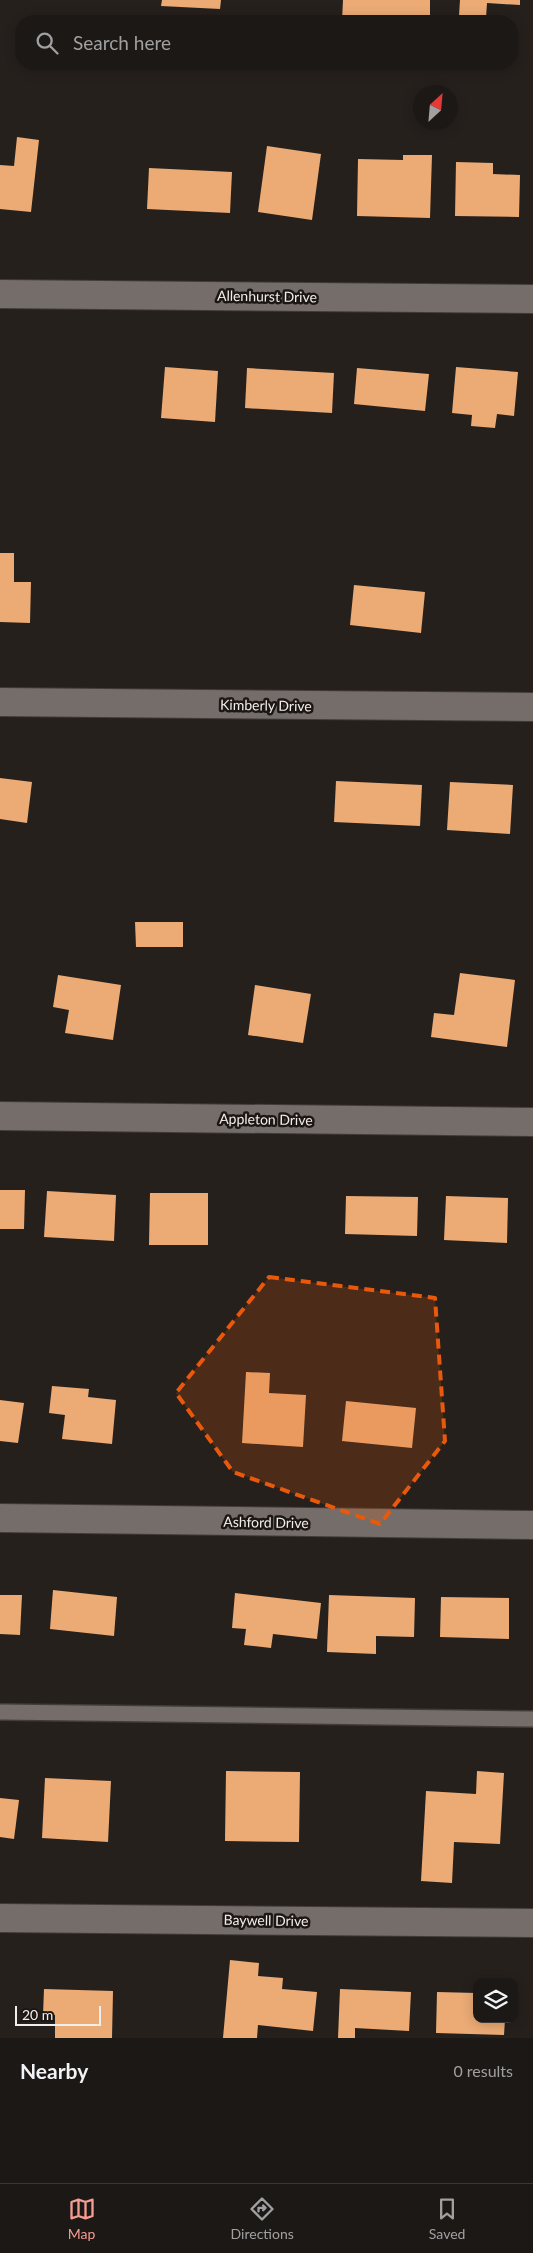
<!DOCTYPE html>
<style>
body{margin:0;font-family:Lato,sans-serif;background:#292523;color:#f1f3f6}
.controls{position:absolute;right:15px;bottom:15px;display:grid;overflow:hidden;border-radius:10px;box-shadow:0 2px 12px #0003}
.controls button{width:45px;height:45px;display:grid;place-items:center;padding:0;border:0;border-bottom:1px solid #3a3735;background:#1c1816;color:#f1f3f6;font:25px sans-serif}
.compass{position:absolute;left:413px;top:85px;width:45px;height:45px;border-radius:50%;background:#1c1816;box-shadow:0 2px 12px #0003;rotate:26deg}
.scale{position:absolute;left:15px;bottom:12px;width:86px;box-sizing:border-box;padding-left:5px;border:2px solid #f1edeb;border-top:0;font-size:14px;line-height:18px;white-space:nowrap;color:#f1edeb;-webkit-text-stroke:4px #1d1714;paint-order:stroke}
.list{margin:0;padding:0;list-style:none}
h2{display:flex;justify-content:space-between;align-items:center;height:65px;margin:0;padding:0 20px;font-size:21px}
h2 small{font-size:16px;font-weight:400;color:#a0a0a1}
.icon{flex:none;width:28px;height:28px;fill:none;stroke:currentColor;stroke-width:2;stroke-linecap:round;stroke-linejoin:round}
.map{position:relative;flex:none;width:533px;height:2038px;overflow:hidden}
.search{position:absolute;background:#1c1816;box-shadow:0 2px 12px #0003;left:15px;right:15px;top:15px;height:55px;display:flex;align-items:center;gap:12px;box-sizing:border-box;padding:0 18px;border-radius:20px;color:#a0a0a1;font-size:19px}
.sheet{height:145px;background:#1c1816}
nav{display:flex;justify-content:space-around;align-items:center;box-sizing:border-box;height:70px;border-top:1px solid #3a3735;background:#1c1816;font-size:14px;color:#a0a0a1}
nav a{display:grid;justify-items:center;gap:2px}
nav .on{color:#f59c93}
.map>svg:first-child{display:block}
</style>
<div class="map">
<svg width="533" height="2038" viewBox="0 0 533 2038">
<rect width="100%" height="100%" fill="#26201d"/>
<g fill="#ecab75">
<polygon points="162,0 221,0 220,9 161,6"/>
<polygon points="343,0 430,0 430,16 408,15 408,21 342,21"/>
<polygon points="460,0 520,0 520,5 487,3 486,18 459,16"/>
<polygon points="17,137 39,140 31,212 0,209 0,165 14,166"/>
<polygon points="267,146 321,154 312,220 258,212"/>
<polygon points="403,155 432,155 430,218 357,216 358,159 403,160"/>
<polygon points="456,162 493,163 493,174 520,175 519,217 455,216"/>
<polygon points="149,168 232,172 230,213 147,209"/>
<polygon points="165,367 218,371 215,422 161,418"/>
<polygon points="456,367 518,372 514,416 497,414 495,428 471,426 472,415 452,413"/>
<polygon points="247,368 334,373 332,413 245,408"/>
<polygon points="357,368 429,374 425,411 354,404"/>
<polygon points="0,553 14,553 14,582 31,582 30,623 0,622"/>
<polygon points="354,585 425,592 421,633 350,625"/>
<polygon points="0,778 32,782 27,823 0,819"/>
<polygon points="336,781 422,785 420,826 334,822"/>
<polygon points="450,782 513,785 510,834 447,830"/>
<polygon points="135,922 183,922 183,947 136,947"/>
<polygon points="460,973 515,980 507,1047 431,1037 434,1013 454,1015"/>
<polygon points="58,975 121,985 113,1040 65,1033 69,1010 53,1007"/>
<polygon points="255,985 311,994 303,1043 248,1035"/>
<polygon points="0,1190 25,1190 24,1229 0,1229"/>
<polygon points="47,1191 116,1195 114,1241 44,1237"/>
<polygon points="150,1193 208,1193 208,1245 149,1245"/>
<polygon points="346,1196 418,1197 417,1236 345,1234"/>
<polygon points="446,1196 508,1198 507,1243 444,1240"/>
<polygon points="246,1372 270,1373 269,1393 306,1395 303,1447 242,1443"/>
<polygon points="52,1386 89,1389 88,1397 116,1400 112,1444 62,1439 65,1415 49,1413"/>
<polygon points="0,1400 24,1403 18,1443 0,1441"/>
<polygon points="346,1401 416,1408 412,1448 342,1441"/>
<polygon points="53,1590 117,1597 114,1636 50,1629"/>
<polygon points="235,1593 321,1603 317,1639 273,1634 271,1648 244,1645 246,1629 232,1628"/>
<polygon points="0,1595 22,1595 20,1635 0,1634"/>
<polygon points="329,1595 415,1598 414,1637 376,1636 376,1654 327,1652"/>
<polygon points="441,1597 509,1598 509,1639 440,1637"/>
<polygon points="226,1771 300,1772 299,1842 225,1841"/>
<polygon points="477,1771 504,1773 500,1844 454,1842 452,1883 421,1881 426,1791 476,1794"/>
<polygon points="45,1778 111,1781 108,1842 42,1838"/>
<polygon points="0,1798 19,1800 14,1839 0,1837"/>
<polygon points="230,1960 259,1963 258,1976 283,1978 282,1989 317,1992 313,2031 258,2025 257,2038 223,2038"/>
<polygon points="44,1989 113,1991 112,2038 55,2038 55,2015 43,2015"/>
<polygon points="340,1989 411,1992 409,2031 355,2028 355,2038 338,2038"/>
<polygon points="437,1992 477,1993 477,2019 505,2019 504,2035 436,2033"/>
</g>
<g fill="none" stroke-linecap="round" stroke-linejoin="round">
<defs>
<polyline id="lane" points="0,1712 533,1719"/>
<g id="street">
<polyline points="0,294 533,299"/>
<polyline points="0,702 533,707"/>
<polyline points="0,1116 533,1122"/>
<polyline points="0,1518 533,1525"/>
<polyline points="0,1918 533,1923"/>
</g>
</defs>
<use href="#lane" stroke="#413c3a" stroke-width="18"/>
<use href="#street" stroke="#413c3a" stroke-width="30"/>
<use href="#lane" stroke="#746d6a" stroke-width="15"/>
<use href="#street" stroke="#746d6a" stroke-width="28"/>
</g>
<path fill="#e8590c" fill-opacity="0.2" stroke="#e8590c" stroke-width="4" stroke-dasharray="10 6" stroke-linejoin="round" d="M269 1277 435 1298 445 1441 380 1524 233 1472 176 1393Z"/>
<g text-anchor="middle" dominant-baseline="central" stroke-width="5" stroke-linejoin="round" paint-order="stroke">
<g font-size="14" fill="#f1edeb" stroke="#1d1714">
<text transform="translate(267 296) rotate(1)">Allenhurst Drive</text>
<text transform="translate(266 705) rotate(1)">Kimberly Drive</text>
<text transform="translate(266 1119) rotate(1)">Appleton Drive</text>
<text transform="translate(266 1522) rotate(1)">Ashford Drive</text>
<text transform="translate(266 1920) rotate(1)">Baywell Drive</text>
</g>
</g>
</svg>
<div class="controls">
<button><svg class="icon" aria-label="layers" viewBox="0 0 24 24"><path d="M12 4l9 5-9 5-9-5zM3 14l9 5 9-5"/></svg></button>
</div>
<svg class="compass" viewBox="-18 -18 36 36"><path d="M0-13l5 13h-10z" fill="#e53935"/><path d="M0 13l5-13h-10z" fill="#a0a0a1"/></svg>
<div class="scale">20 m</div>
<div class="search"><svg class="icon" aria-label="search" viewBox="0 0 24 24"><circle cx="10" cy="10" r="6"/><path d="M15 15l6 6"/></svg>Search here</div>
</div>
<section class="sheet">
<h2>Nearby<small>0 results</small></h2>
<ul class="list">
</ul>
</section>
<nav>
<a class="on"><svg class="icon" aria-label="map" viewBox="0 0 24 24"><path d="M3 6l6-2 6 2 6-2v14l-6 2-6-2-6 2zM9 4v14M15 6v14"/></svg>Map</a>
<a><svg class="icon" aria-label="directions" viewBox="0 0 24 24"><path d="M12 3l9 9-9 9-9-9zM9 14v-3h6M13 9l2 2-2 2"/></svg>Directions</a>
<a><svg class="icon" aria-label="saved" viewBox="0 0 24 24"><path d="M7 4h10v16l-5-4-5 4z"/></svg>Saved</a>
</nav>
